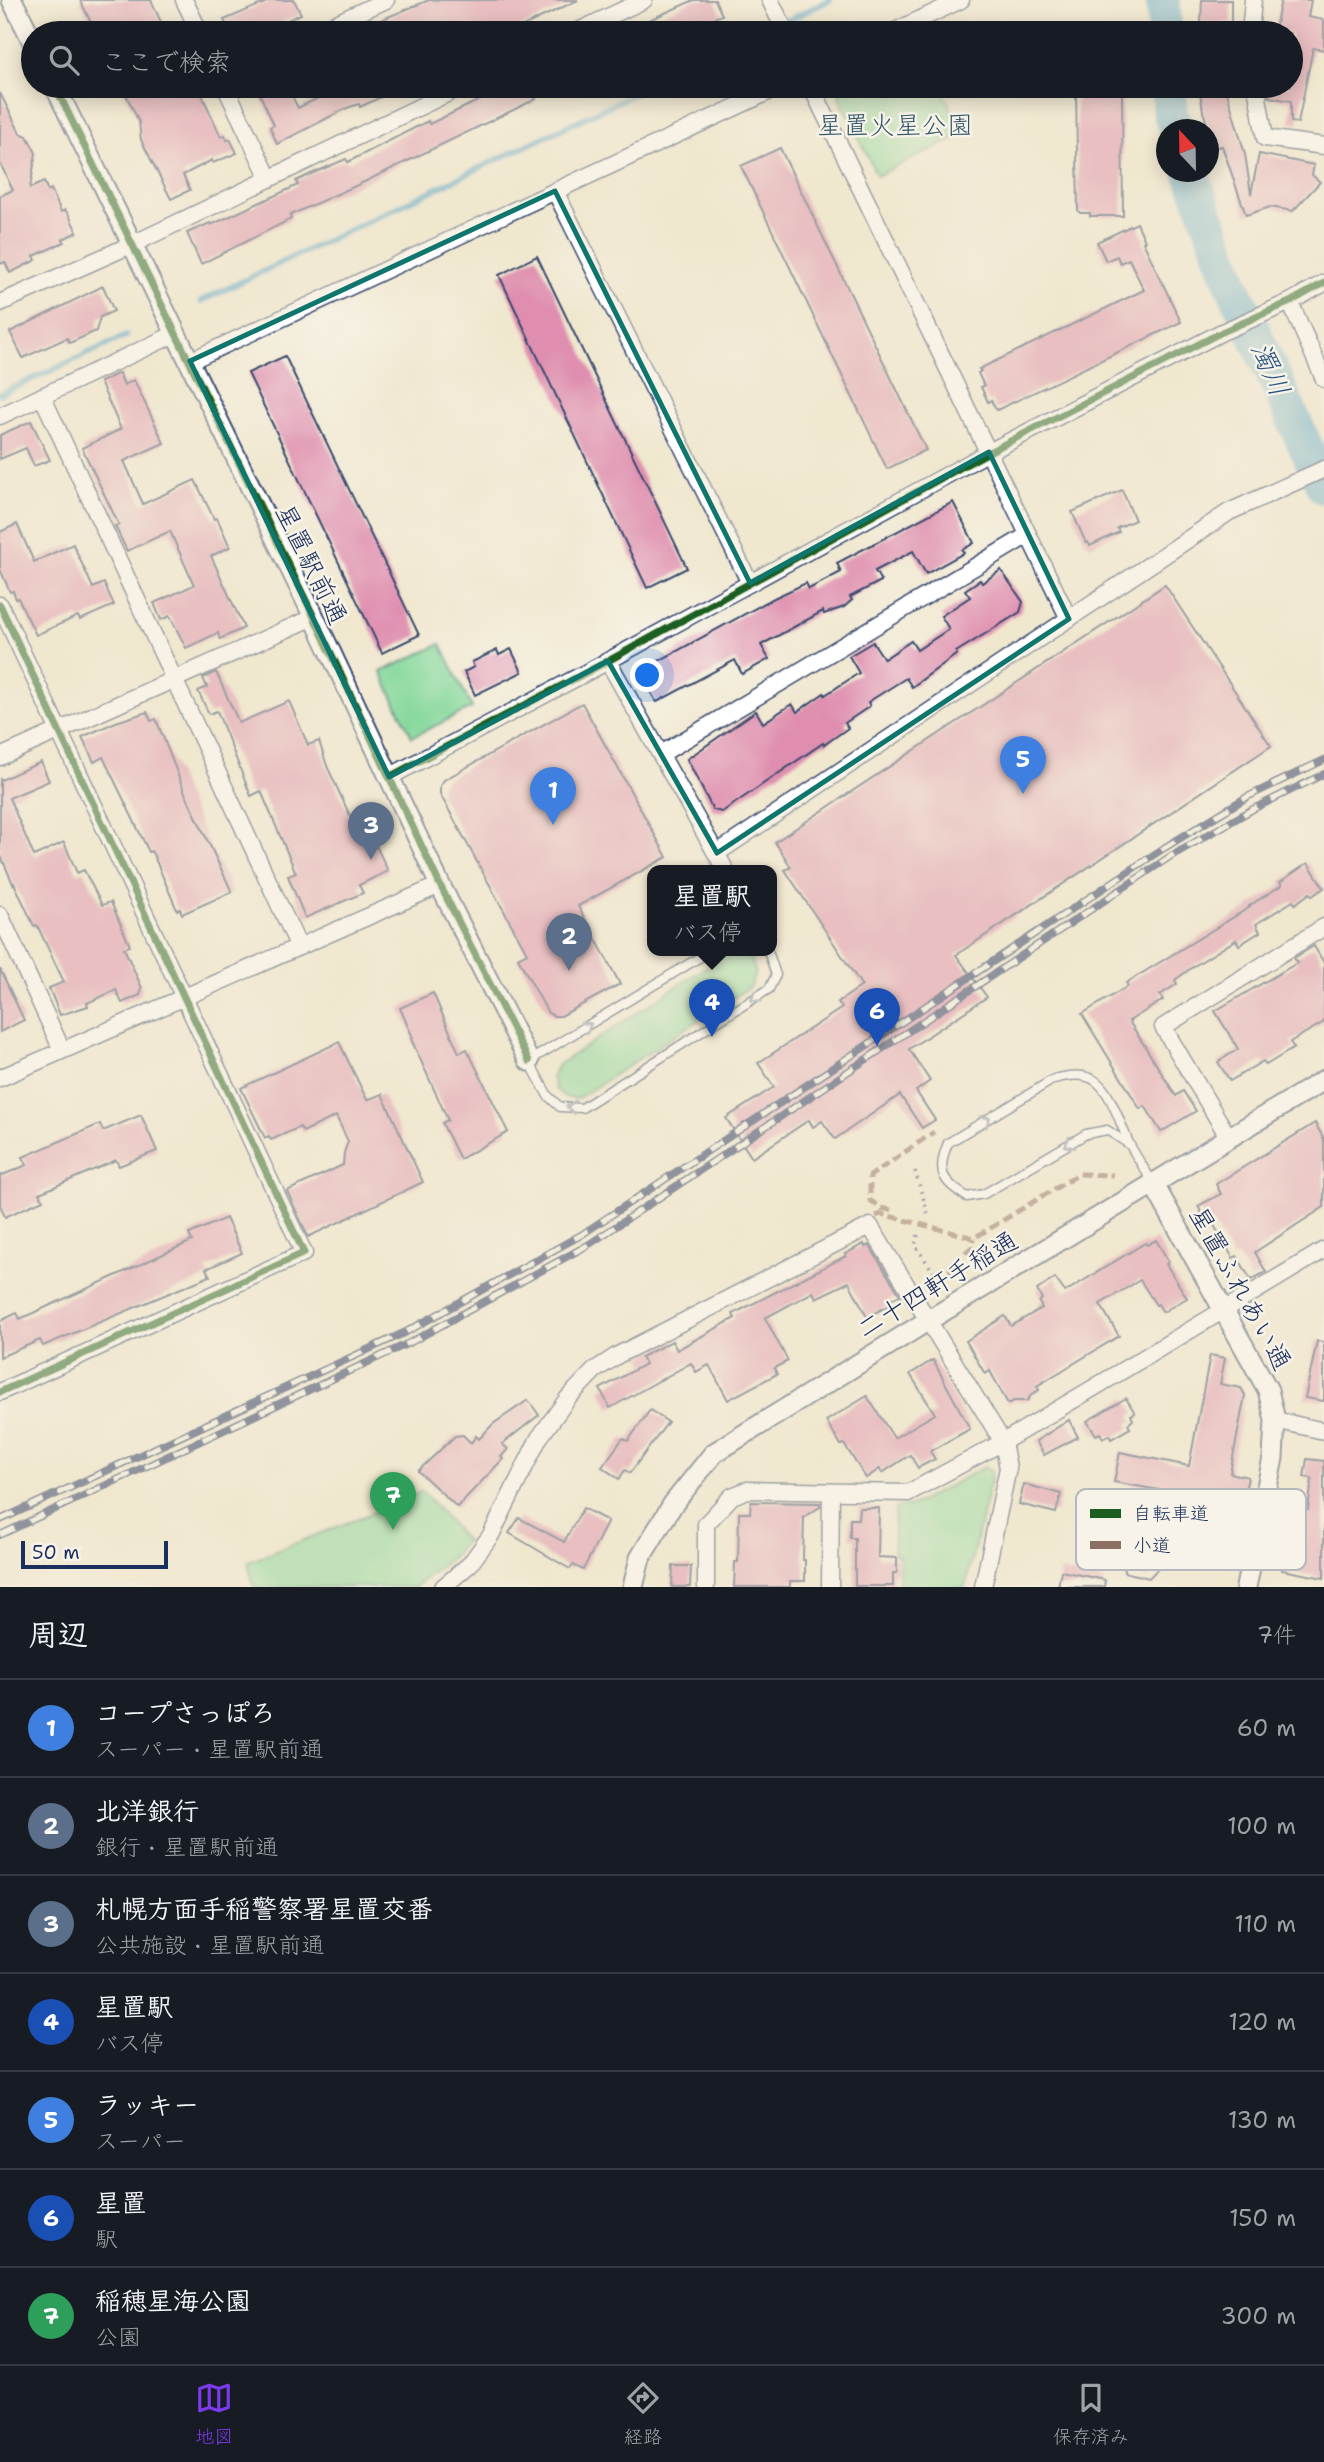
<!DOCTYPE html>
<html lang="ja">
<meta charset="utf-8">
<style>
body{margin:0;font-family:"Shantell Sans","Klee One",sans-serif;background:#20242c;color:#f1f3f6}
.compass{position:absolute;left:1156px;top:119px;width:63px;height:63px;border-radius:50%;background:#171b24;box-shadow:0 4px 18px #0003;rotate:338deg}
.scale{position:absolute;left:21px;bottom:18px;width:147px;box-sizing:border-box;padding-left:7px;border:4px solid #1b2f5e;border-top:0;font-size:19px;line-height:24px;white-space:nowrap;color:#1b2f5e;-webkit-text-stroke:5px #f7f3e8;paint-order:stroke}
.you{position:absolute;left:648px;top:676px;width:24px;height:24px;margin:-18px;border:5px solid #fff;border-radius:50%;background:#1a73e8;box-shadow:0 0 0 10px #1a73e833}
.badge{display:grid;place-items:center;width:46px;height:46px;border-radius:50%;background:#7c3aed;color:#fff;font-size:23px;font-weight:700}
.pin{position:absolute;translate:-50% -58px;filter:drop-shadow(0 2px 4px #0008)}
.pin::after{content:'';position:absolute;top:37px;width:24px;height:21px;background:inherit;clip-path:polygon(0 0,100% 0,50% 100%)}
.popup{position:absolute;left:647px;top:865px;width:130px;height:91px;box-sizing:border-box;display:grid;place-content:center;border-radius:14px;background:#171b24;filter:drop-shadow(0 2px 5px #0005);font-size:23px;white-space:nowrap;color:#9ea1a6}
.popup b{font-size:26px;color:#f1f3f6}
.popup::after{content:'';position:absolute;left:50%;top:100%;margin-left:-14px;border:14px solid transparent;border-top-color:#171b24}
.list{margin:0;padding:0;list-style:none}
h2{display:flex;justify-content:space-between;align-items:center;height:91px;margin:0;padding:0 28px;font-size:30px}
h2 small{font-size:23px;font-weight:400;color:#9ea1a6}
.list li{display:grid;grid-template-columns:46px 1fr auto;gap:21px;align-items:center;box-sizing:border-box;height:98px;padding:0 28px;border-top:2px solid #363941}
.list b{display:block;font-size:26px;white-space:nowrap}
.list p{margin:0;font-size:23px;white-space:nowrap;color:#9ea1a6}
.list em{font-size:23px;font-style:normal;color:#9ea1a6}
.icon{flex:none;width:38px;height:38px;fill:none;stroke:currentColor;stroke-width:2;stroke-linecap:round;stroke-linejoin:round}
.map{position:relative;flex:none;width:1324px;height:1587px;overflow:hidden}
.search{position:absolute;background:#171b24;box-shadow:0 4px 18px #0003;left:21px;right:21px;top:21px;height:77px;display:flex;align-items:center;gap:18px;box-sizing:border-box;padding:0 24px;border-radius:38px;color:#9ea1a6;font-size:26px}
.sheet{height:777px;background:#171b24}
nav{display:flex;justify-content:space-around;align-items:center;box-sizing:border-box;height:98px;border-top:2px solid #363941;background:#171b24;font-size:19px;color:#9ea1a6}
nav a{display:grid;justify-items:center;gap:4px}
nav .on{color:#7c3aed}
.map>svg:first-child{display:block}
</style>
<div class="map">
<svg width="1324" height="1587" viewBox="0 0 1324 1587">
<rect width="100%" height="100%" fill="#f7f3e8"/>
<filter id="ink" filterUnits="userSpaceOnUse"><feTurbulence type="fractalNoise" baseFrequency=".0143" numOctaves="2"/><feDisplacementMap in="SourceGraphic" scale="14" xChannelSelector="R" yChannelSelector="G"/><feConvolveMatrix kernelMatrix="1 2 1 2 8 2 1 2 1" color-interpolation-filters="sRGB"/></filter>
<filter id="wash" filterUnits="userSpaceOnUse"><feTurbulence type="fractalNoise" baseFrequency=".00686" numOctaves="4" result="noise"/><feDisplacementMap in="SourceGraphic" scale="28" xChannelSelector="R" yChannelSelector="G"/><feGaussianBlur stdDeviation="1.57" result="paint"/><feColorMatrix in="noise" values="0 0 0 0 0 0 0 0 0 0 0 0 0 0 0 0 0 1.4 0 .05"/><feComposite in="paint" operator="in"/></filter>
<g filter="url(#wash)">
<rect width="100%" height="100%" fill="#f0e7cf"/>
<g fill="#84d89b" stroke="#50847c" stroke-width="2">
<polygon points="842,86 940,86 964,134 877,176 839,97"/>
<polygon points="441,644 472,708 412,737 381,672"/>
<polygon points="741,953 752,960 755,972 751,986 577,1099 565,1097 555,1089 552,1076 558,1065 726,954"/>
<polygon points="984,1467 991,1471 991,1479 965,1587 898,1587 900,1556 893,1554 895,1508 912,1506"/>
<polygon points="422,1491 466,1541 450,1559 415,1587 254,1587 248,1562 397,1503"/>
</g>
<g fill="none" stroke-linecap="round" stroke-linejoin="round">
<g stroke="#4fa3cb" stroke-width="6">
<polyline points="761,33 830,0"/>
<polyline points="201,301 651,86"/>
<polyline points="0,394 126,336"/>
</g>
<g stroke="#4fa3cb" stroke-width="35">
<polyline points="1163,0 1165,33"/>
<polyline points="1169,86 1170,112 1176,130"/>
<polyline points="1191,172 1232,284 1324,487"/>
</g>
</g>
<g id="blocks">
<g fill="#df8eaf">
<polygon points="80,0 151,0 166,33 96,33"/>
<polygon points="271,0 294,0 301,14 259,33 230,33 224,20"/>
<polygon points="429,0 578,0 508,33 383,33 378,21"/>
<polygon points="694,0 715,0 722,15 674,33 620,33"/>
<polygon points="1202,0 1231,0 1231,23 1201,23"/>
<polygon points="1281,0 1311,0 1308,17 1324,20 1324,50 1313,48 1298,123 1291,122 1291,101 1269,97 1267,86 1291,86 1291,33 1274,33"/>
<polygon points="122,86 198,86 221,137 225,135 227,140 230,139 237,153 213,163 212,160 183,175 190,190 171,199 141,140 139,122"/>
<polygon points="256,86 287,86 298,108 343,86 376,86 381,97 360,107 359,104 347,108 277,144 270,127 274,125"/>
<polygon points="504,86 529,86 536,99 362,183 290,215 291,219 201,264 187,233 210,223 211,225 298,185 296,181 311,174 346,159 348,162 428,121 429,124 480,100 479,97"/>
<polygon points="1093,86 1109,86 1109,89 1122,89 1123,216 1090,216 1090,213 1080,213 1078,210 1076,92 1078,89 1093,89"/>
<polygon points="1199,86 1225,86 1245,154 1251,194 1259,154 1314,165 1312,175 1320,182 1293,211 1270,207 1246,215 1222,146 1214,148 1203,111"/>
<polygon points="0,93 20,133 27,136 36,153 30,188 44,182 48,191 51,189 61,212 65,210 69,215 77,232 63,239 64,242 34,256 36,260 10,273 5,262 0,264 0,196 13,190 0,163"/>
<polygon points="780,148 926,450 887,469 741,166"/>
<polygon points="1137,223 1145,241 1143,242 1181,322 997,410 995,408 991,400 988,402 981,387 984,386 978,373 981,371 979,369 1144,290 1129,259 1120,263 1117,256 1106,261 1097,242"/>
<polygon points="537,256 687,568 647,588 499,275"/>
<polygon points="103,286 114,311 100,317 96,331 70,343 67,338 23,358 10,332"/>
<polygon points="285,356 419,635 382,653 248,373"/>
<polygon points="119,373 124,385 134,380 164,443 124,461 143,504 195,480 214,519 217,518 230,547 211,556 244,628 220,639 218,633 186,648 170,616 161,620 154,603 194,585 170,531 127,551 115,526 119,525 82,448 121,429 100,382"/>
<polygon points="31,421 50,460 34,466 26,448 0,459 0,435"/>
<polygon points="1122,490 1135,520 1117,528 1119,532 1090,546 1088,542 1086,543 1072,512"/>
<polygon points="953,502 974,543 962,550 964,553 926,574 913,551 875,571 881,581 850,597 852,600 844,607 824,614 823,611 761,645 769,659 742,674 735,660 657,702 655,700 641,675 657,666 655,663 774,598 806,583 809,589 841,572 837,563"/>
<polygon points="17,524 34,562 73,544 93,588 104,583 114,605 80,620 78,616 36,635 18,598 16,599 13,591 10,592 0,569 0,532"/>
<polygon points="1001,570 1023,602 1020,612 956,652 957,654 912,687 906,678 868,702 870,706 845,723 848,728 824,745 823,743 722,812 713,810 687,759 756,711 763,723 792,704 797,712 824,693 825,695 859,673 849,656 873,642 884,659 911,641 917,650 949,629 941,616 970,597 965,590 980,580 982,583"/>
<polygon points="1165,585 1271,746 956,955 987,997 909,1049 930,1081 916,1091 935,1120 922,1128 900,1095 835,1139 822,1121 813,1127 809,1120 752,1158 726,1118 774,1087 758,1063 842,1008 838,1002 862,986 785,870 791,867 775,842"/>
<polygon points="511,649 522,672 475,695 464,672 474,667 472,662 497,650 499,655"/>
<polygon points="216,672 239,723 289,701 308,745 319,741 327,766 363,844 373,839 388,871 359,885 363,893 305,918 288,876 296,873 261,791 251,796 217,711 209,714 198,691 207,687 203,678"/>
<polygon points="582,703 667,857 578,906 620,984 561,1016 554,1016 548,1013 518,958 527,953 440,794 440,786 444,780"/>
<polygon points="147,712 151,721 156,719 185,793 232,892 182,914 180,909 177,910 154,856 151,851 149,852 103,757 94,762 82,737 116,722"/>
<polygon points="41,762 49,781 9,798 34,856 64,842 77,873 84,870 102,905 111,902 130,946 124,948 142,988 140,995 122,1003 116,990 87,1003 88,1006 60,1015 49,988 64,982 37,925 34,926 14,883 13,884 0,854 0,778 1,780"/>
<polygon points="1308,863 1324,888 1312,896 1310,893 1295,904 1293,901 1256,924 1260,932 1239,945 1236,940 1194,966 1175,980 1177,984 1160,995 1163,1000 1129,1021 1176,1096 1183,1091 1196,1111 1161,1132 1145,1106 1140,1109 1082,1014 1128,986 1126,983 1250,907 1249,906 1282,885 1280,882"/>
<polygon points="1314,946 1324,963 1324,1022 1290,1042 1294,1048 1266,1065 1263,1061 1230,1081 1218,1062 1238,1049 1215,1011 1297,963 1294,958"/>
<polygon points="0,969 24,1020 0,1032"/>
<polygon points="433,993 459,1053 467,1049 508,1132 460,1159 442,1123 448,1120 411,1039 413,1038 400,1008"/>
<polygon points="339,1042 367,1100 382,1094 423,1182 308,1237 287,1191 343,1165 344,1153 348,1141 336,1116 303,1132 300,1127 271,1140 269,1136 265,1138 241,1088"/>
<polygon points="141,1115 157,1151 119,1166 116,1160 47,1190 39,1193 43,1200 5,1217 0,1205 0,1176 27,1165 23,1157 100,1124 103,1131"/>
<polygon points="1315,1123 1324,1139 1324,1207 1255,1252 1266,1272 1251,1280 1237,1256 1233,1258 1212,1222 1207,1224 1198,1206 1221,1194 1216,1184"/>
<polygon points="226,1218 242,1253 206,1269 210,1276 43,1346 40,1340 0,1357 0,1321 17,1313 20,1319 115,1276 192,1241 189,1234"/>
<polygon points="1156,1240 1169,1262 1166,1264 1187,1298 1163,1312 1158,1304 1156,1305 1140,1280 1100,1304 1119,1336 1037,1386 1039,1390 1032,1394 1027,1401 1014,1401 1008,1404 990,1371 985,1374 966,1341 1005,1316 1011,1326 1042,1308 1039,1302 1042,1299 1037,1290 1055,1278 1065,1292 1145,1243 1147,1245"/>
<polygon points="864,1244 865,1247 869,1245 900,1295 888,1301 890,1305 867,1317 849,1282 816,1298 813,1292 765,1318 788,1361 774,1368 777,1374 728,1400 709,1365 696,1372 691,1363 610,1408 600,1389 645,1364 641,1357 672,1341 677,1350 735,1318 733,1314 846,1256 845,1254"/>
<polygon points="1317,1341 1324,1342 1324,1401 1305,1398"/>
<polygon points="1210,1355 1225,1358 1220,1384 1241,1388 1245,1395 1230,1473 1248,1477 1242,1505 1114,1482 1120,1452 1189,1466"/>
<polygon points="933,1360 970,1429 930,1451 935,1459 918,1468 910,1455 882,1473 880,1469 866,1478 844,1444 841,1445 826,1421 867,1396 894,1438 935,1414 910,1374"/>
<polygon points="1126,1398 1135,1413 1131,1415 1133,1420 1128,1424 1130,1428 1111,1439 1109,1435 1103,1438 1100,1433 1096,1435 1087,1421"/>
<polygon points="528,1400 539,1415 502,1444 508,1449 501,1457 503,1459 457,1507 418,1471 455,1436 463,1435 471,1443 476,1436 479,1439 493,1424"/>
<polygon points="650,1410 668,1422 630,1473 625,1470 619,1479 602,1467 623,1438 628,1441"/>
<polygon points="1069,1420 1078,1437 1044,1455 1036,1441"/>
<polygon points="1307,1459 1324,1461 1324,1578 1282,1570 1292,1523 1285,1521 1288,1506 1308,1510 1312,1478 1304,1477"/>
<polygon points="1024,1484 1061,1494 1056,1513 1019,1504"/>
<polygon points="751,1502 820,1503 820,1507 804,1517 803,1560 805,1560 805,1581 790,1581 790,1587 734,1587 735,1562 738,1562 739,1513 750,1513"/>
<polygon points="583,1508 608,1521 583,1570 573,1565 570,1569 509,1533 519,1518 564,1542"/>
<polygon points="859,1508 879,1508 878,1557 897,1558 897,1573 893,1573 893,1586 855,1586 855,1538 850,1538 850,1519 858,1519"/>
<polygon points="1136,1517 1162,1523 1170,1537 1169,1552 1166,1560 1149,1578 1124,1572"/>
<polygon points="673,1566 691,1566 690,1587 672,1587"/>
<polygon points="1061,1571 1105,1580 1104,1587 1058,1587"/>
</g>
</g>
</g>
<g filter="url(#ink)">
<use href="#blocks" fill-opacity="0" stroke="#3b4b6f" stroke-width="2"/>
<g fill="none" stroke-linecap="round" stroke-linejoin="round">
<defs>
<g id="service">
<polyline points="710,951 529,1061 548,1096 560,1107 582,1108 769,989 776,975 768,951"/>
<path d="M1130 1145 1107 1130 1086 1134 984 1194 967 1197C942 1181 936 1172 948 1143L1054 1079C1067 1076 1084 1072 1097 1082 1112 1094 1122 1129 1130 1145 1137 1158 1146 1171 1153 1183"/>
</g>
<g id="minor">
<polyline points="184,0 200,33"/>
<polyline points="770,0 786,33"/>
<polyline points="315,33 386,0"/>
<polyline points="574,33 644,0"/>
<polyline points="891,33 961,0"/>
<polyline points="1250,33 1253,0"/>
<polyline points="225,86 269,178"/>
<polyline points="811,86 1069,619"/>
<polyline points="1256,86 1265,138 1324,146"/>
<polyline points="555,191 750,583"/>
<polyline points="1290,302 1324,379"/>
<polyline points="0,303 133,244 463,86"/>
<polyline points="190,361 781,86"/>
<polyline points="42,396 299,947"/>
<polyline points="0,416 177,333"/>
<polyline points="0,605 304,1253 0,1392"/>
<polyline points="608,661 726,871"/>
<polyline points="661,754 1028,535"/>
<polyline points="0,757 314,617"/>
<polyline points="389,777 608,661 989,452 1222,332 1290,302 1324,283"/>
<polyline points="717,853 1229,512 1324,469"/>
<polyline points="0,915 62,1050"/>
<polyline points="0,1078 440,885"/>
<polyline points="1229,1138 1163,1027 1324,927"/>
<polyline points="1275,1420 1324,1431"/>
<polyline points="443,1587 470,1564 491,1535 539,1438 568,1398 595,1370 618,1355 870,1226 1003,1442 1008,1468 983,1587"/>
<polyline points="706,1587 706,1524 732,1496 747,1490 908,1493 1003,1442 1324,1250"/>
<polyline points="830,1587 831,1492"/>
</g>
<g id="tertiary">
<polyline points="12,0 33,42"/>
<polyline points="55,86 314,617 440,885 529,1061"/>
<polyline points="1153,1183 1268,1390 1275,1420 1273,1458 1246,1587"/>
<polyline points="633,1587 640,1558 673,1504 714,1453 929,1320 1324,1080"/>
</g>
</defs>
<use href="#service" stroke="#3b4b6f" stroke-width="11"/>
<use href="#minor" stroke="#3b4b6f" stroke-width="19"/>
<use href="#tertiary" stroke="#3b4b6f" stroke-width="23"/>
<g stroke="#3b4b6f" stroke-width="3.5" stroke-dasharray="2 5" stroke-linecap="butt">
<polyline points="915,1171 929,1217"/>
<polyline points="918,1235 915,1245 941,1283"/>
</g>
<use href="#service" stroke="#fff" stroke-width="8"/>
<use href="#minor" stroke="#fff" stroke-width="16"/>
<use href="#tertiary" stroke="#fff" stroke-width="19"/>
<defs>
<g id="rail">
<polyline points="0,1520 406,1332 581,1235 1164,848 1247,797 1324,760"/>
<polyline points="0,1535 411,1342 588,1245 1171,856 1253,809 1324,774"/>
</g>
</defs>
<use href="#rail" stroke="#1b2f5e" stroke-width="8"/>
<use href="#rail" stroke="#f7f3e8" stroke-width="5" stroke-dasharray="16" stroke-linecap="butt"/>
<g stroke="#8d6e63" stroke-width="5" stroke-dasharray="10 5" stroke-linecap="butt">
<polyline points="891,1210 880,1208 870,1200 870,1176 934,1132"/>
<polyline points="876,1216 881,1214 974,1238 1079,1174 1113,1175"/>
<polyline points="951,1276 950,1266 971,1248 974,1238"/>
</g>
<defs>
<g id="cycleway">
<polyline points="55,86 314,617 440,885 529,1061"/>
<polyline points="0,605 304,1253 0,1392"/>
<polyline points="389,777 608,661 989,452 1222,332 1290,302 1324,283"/>
</g>
</defs>
<use href="#cycleway" stroke="#f7f3e8" stroke-width="11"/>
<use href="#cycleway" stroke="#1b5e20" stroke-width="7"/>
</g>
<defs><path id="oneway-chevron" d="M-2-3.5L2.5 0L-2 3.5" fill="none" stroke-width="1.6" stroke-linecap="round" stroke-linejoin="round" transform="scale(1.75)"/></defs>
<g stroke="#8d97ae">
<use href="#oneway-chevron" transform="translate(755 998) rotate(147)"/>
<use href="#oneway-chevron" transform="translate(587 1026) rotate(-31)"/>
<use href="#oneway-chevron" transform="translate(571 1107) rotate(-175)"/>
<use href="#oneway-chevron" transform="translate(986 1120) rotate(-31)"/>
<use href="#oneway-chevron" transform="translate(1069 1144) rotate(150)"/>
</g>
</g>
<path d="M0 0H1324V1587H0ZM555 191 750 583 989 452 1069 619 717 853 608 661 389 777 190 361Z" fill="#f0e7cf" fill-opacity=".55" fill-rule="evenodd"/>
<path fill="none" stroke="#0f766e" stroke-width="5" stroke-linejoin="round" d="M555 191 750 583 989 452 1069 619 717 853 608 661 389 777 190 361Z"/>
<g text-anchor="middle" dominant-baseline="central" stroke-width="5" stroke-linejoin="round" paint-order="stroke">
<g font-size="26" fill="#35596d" stroke="#f7f3e8">
<text x="895" y="124">星置火星公園</text>
</g>
<g font-size="26" fill="#1b2f5e" stroke="#f7f3e8">
<text transform="translate(312 564) rotate(64)">星置駅前通</text>
<text transform="translate(937 1284) rotate(-31)">二十四軒手稲通</text>
<text transform="translate(1241 1288) rotate(61)">星置ふれあい通</text>
</g>
<g font-size="28" font-style="italic" fill="#2d5884" stroke="#f7f3e8">
<text transform="translate(1271 369) rotate(66)">濁川</text>
</g>
</g>
<rect x="1076" y="1489" width="230" height="81" rx="10" fill="#f7f3e8" stroke="#b5b8bf" stroke-width="2"/>
<rect x="1090" y="1509" width="31" height="9" fill="#1b5e20"/>
<rect x="1090" y="1541" width="31" height="8" fill="#8d6e63"/>
<g font-size="19" fill="#1b2f5e">
<text x="1133" y="1520">自転車道</text>
<text x="1133" y="1552">小道</text>
</g>
</svg>
<svg class="compass" viewBox="-18 -18 36 36"><path d="M0-13l5 13h-10z" fill="#e53935"/><path d="M0 13l5-13h-10z" fill="#9ea1a6"/></svg>
<div class="scale">50 m</div>
<div class="you"></div>
<div class="pin badge" style="left:553px;top:825px;background:#3f7fe0">1</div>
<div class="pin badge" style="left:569px;top:971px;background:#5c6f8a">2</div>
<div class="pin badge" style="left:371px;top:860px;background:#5c6f8a">3</div>
<div class="pin badge" style="left:712px;top:1037px;background:#1a4fb4">4</div>
<div class="popup"><b>星置駅</b>バス停</div>
<div class="pin badge" style="left:1023px;top:794px;background:#3f7fe0">5</div>
<div class="pin badge" style="left:877px;top:1046px;background:#1a4fb4">6</div>
<div class="pin badge" style="left:393px;top:1530px;background:#2e9e5b">7</div>
<div class="search"><svg class="icon" aria-label="search" viewBox="0 0 24 24"><circle cx="10" cy="10" r="6"/><path d="M15 15l6 6"/></svg>ここで検索</div>
</div>
<section class="sheet">
<h2>周辺<small>7件</small></h2>
<ul class="list">
<li><span class="badge" style="background:#3f7fe0">1</span><div><b>コープさっぽろ</b><p>スーパー · 星置駅前通</p></div><em>60 m</em></li>
<li><span class="badge" style="background:#5c6f8a">2</span><div><b>北洋銀行</b><p>銀行 · 星置駅前通</p></div><em>100 m</em></li>
<li><span class="badge" style="background:#5c6f8a">3</span><div><b>札幌方面手稲警察署星置交番</b><p>公共施設 · 星置駅前通</p></div><em>110 m</em></li>
<li><span class="badge" style="background:#1a4fb4">4</span><div><b>星置駅</b><p>バス停</p></div><em>120 m</em></li>
<li><span class="badge" style="background:#3f7fe0">5</span><div><b>ラッキー</b><p>スーパー</p></div><em>130 m</em></li>
<li><span class="badge" style="background:#1a4fb4">6</span><div><b>星置</b><p>駅</p></div><em>150 m</em></li>
<li><span class="badge" style="background:#2e9e5b">7</span><div><b>稲穂星海公園</b><p>公園</p></div><em>300 m</em></li>
</ul>
</section>
<nav>
<a class="on"><svg class="icon" aria-label="map" viewBox="0 0 24 24"><path d="M3 6l6-2 6 2 6-2v14l-6 2-6-2-6 2zM9 4v14M15 6v14"/></svg>地図</a>
<a><svg class="icon" aria-label="directions" viewBox="0 0 24 24"><path d="M12 3l9 9-9 9-9-9zM9 14v-3h6M13 9l2 2-2 2"/></svg>経路</a>
<a><svg class="icon" aria-label="saved" viewBox="0 0 24 24"><path d="M7 4h10v16l-5-4-5 4z"/></svg>保存済み</a>
</nav>
